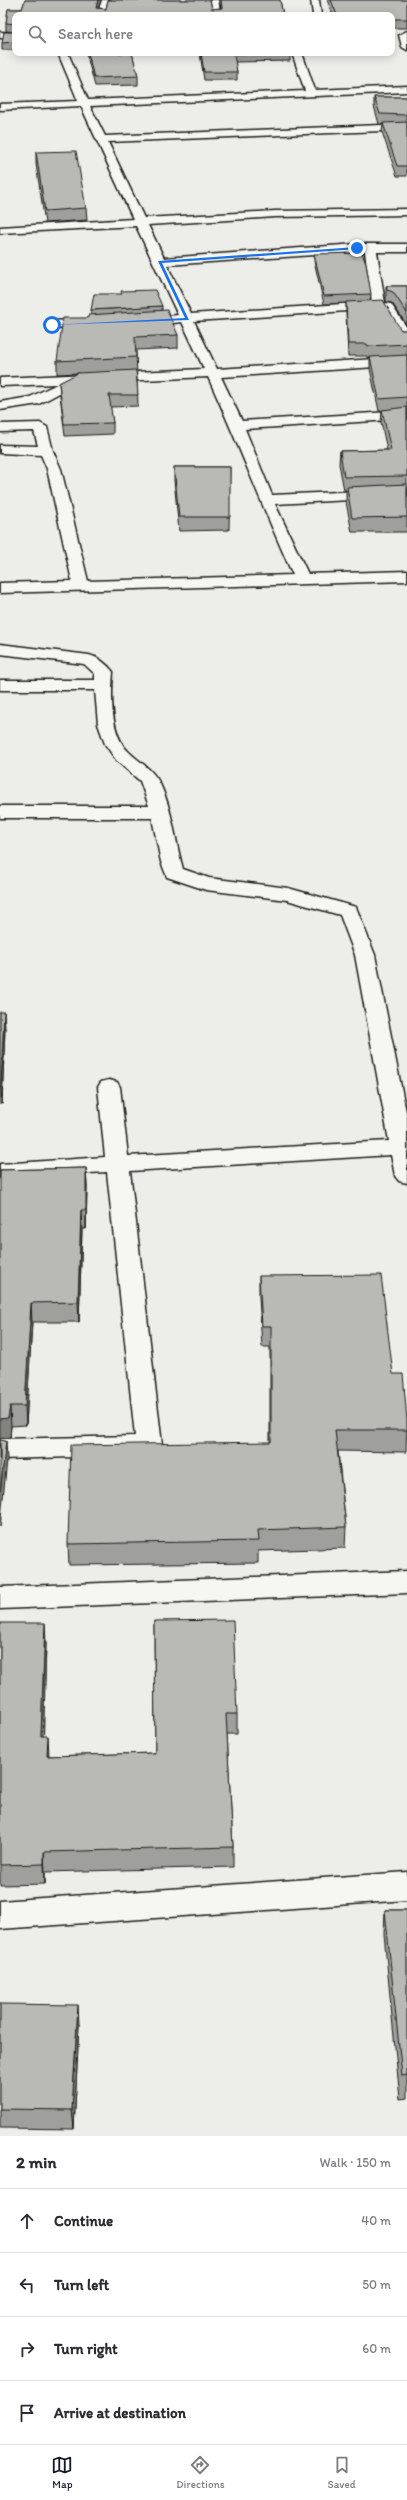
<!DOCTYPE html>
<meta charset="utf-8">
<style>
body{margin:0;font-family:Itim,sans-serif;background:#f7f7f7;color:#2b2b33}
.stop{position:absolute;width:12px;height:12px;margin:-9px;border:3px solid #1a73e8;border-radius:50%;background:#fff}
.stop.end{background:#1a73e8;border-color:#fff;box-shadow:0 1px 4px #0008}
.list{margin:0;padding:0;list-style:none}
h2{display:flex;justify-content:space-between;align-items:center;height:52px;margin:0;padding:0 16px;font-size:17px}
h2 small{font-size:13px;font-weight:400;color:#7c7c81}
.list li{display:grid;grid-template-columns:26px 1fr auto;gap:12px;align-items:center;box-sizing:border-box;height:64px;padding:0 16px;border-top:1px solid #e1e1e2}
.list b{display:block;font-size:15px;white-space:nowrap}
.list em{font-size:13px;font-style:normal;color:#7c7c81}
.icon{flex:none;width:22px;height:22px;fill:none;stroke:currentColor;stroke-width:2;stroke-linecap:round;stroke-linejoin:round}
.map{position:relative;flex:none;width:407px;height:2136px;overflow:hidden}
.search{position:absolute;background:#fff;box-shadow:0 2px 10px #0003;left:12px;right:12px;top:12px;height:44px;display:flex;align-items:center;gap:10px;box-sizing:border-box;padding:0 14px;border-radius:8px;color:#7c7c81;font-size:15px}
.sheet{height:308px;background:#fff}
nav{display:flex;justify-content:space-around;align-items:center;box-sizing:border-box;height:56px;border-top:1px solid #e1e1e2;background:#fff;font-size:11px;color:#7c7c81}
nav a{display:grid;justify-items:center;gap:2px}
nav .on{color:#111827}
.map>svg:first-child{display:block}
</style>
<div class="map">
<svg width="407" height="2136" viewBox="0 0 407 2136">
<rect width="100%" height="100%" fill="#edede9"/>
<filter id="ink" filterUnits="userSpaceOnUse"><feTurbulence type="fractalNoise" baseFrequency=".025" numOctaves="2"/><feDisplacementMap in="SourceGraphic" scale="8" xChannelSelector="R" yChannelSelector="G"/><feConvolveMatrix kernelMatrix="1 2 1 2 8 2 1 2 1" color-interpolation-filters="sRGB"/></filter>
<g filter="url(#ink)">
<g fill="none" stroke-linecap="round" stroke-linejoin="round">
<defs>
<g id="minor">
<polygon points="102,0 110,0 105,15 97,15"/>
<polygon points="210,0 218,0 221,15 213,15"/>
<polygon points="311,0 319,0 321,15 313,15"/>
<polygon points="407,31 407,50 402,47 399,35"/>
<polygon points="0,32 15,33 15,39 0,38"/>
<path d="M58 53H68L88 100 305 91 292 53H302L315 90 407 86V92L90 106 105 136 407 124V130L108 142 144 218 275 211 407 209V215L275 217 148 225 164 258 357 244H407V252H377L385 303 391 304 407 328V342L402 341 383 310 378 309 194 321 217 369 407 357V365L221 377 242 421 407 411V419L245 429 272 495 407 489V497L275 504 308 574 407 571V581L0 593V583L72 581 47 469 41 455 0 453V445L38 446 34 431 0 432V424L40 423 47 427 53 451 61 469 88 581 293 575C263 509 238 442 208 377L78 383 39 404 0 410V402L30 397 57 384 0 386V378L204 369 182 322 173 323 167 319 168 316 178 315 136 226 0 233V227L133 219 81 106 0 110V104L78 101ZM357 252H365L372 302 191 314 167 265Z"/>
<polygon points="93,319 99,323 98,326 52,329 46,325 52,321"/>
<path d="M0 644 89 655C98 657 107 664 113 672 111 696 110 733 128 751 139 762 154 770 160 784 173 811 175 841 183 869L209 878 288 888 356 907 375 955 407 1117V1183L399 1181 395 1176 391 1155 130 1171 162 1445 158 1452 149 1455 0 1459V1439L135 1436 107 1172 0 1178V1164L105 1157 98 1087 101 1082 109 1080 117 1082 120 1087 128 1156 389 1141 355 955 340 915 287 900 206 890 167 877 161 862 152 818H0V806H149L140 781 116 760 105 744 98 724 95 690H0V680H95V674L84 664 0 654Z"/>
<polygon points="407,1571 407,1593 0,1609 0,1587"/>
<polygon points="407,1872 407,1900 0,1929 0,1901"/>
</g>
</defs>
<use href="#minor" stroke="#1c1c1c" stroke-width="3"/>
<use href="#minor" fill="#f6f6f2" fill-rule="evenodd"/>
</g>
<g fill="#9f9f9d" stroke="#1c1c1c">
<polygon points="25,0 101,0 98,8 106,9 108,0 210,0 212,9 221,8 219,0 280,0 283,15 15,15 15,32 6,31 6,23 8,9 22,9"/>
<polygon points="327,0 407,0 407,28 392,28 392,15 333,15"/>
<polygon points="15,32 15,50 2,50 2,43"/>
<polygon points="86,53 132,53 138,76 138,85 95,86"/>
<polygon points="200,53 290,53 290,61 235,62 237,72 237,80 204,80"/>
<polygon points="374,97 407,97 407,176 397,176 382,132 383,124 379,124 374,106"/>
<polygon points="36,152 86,208 87,220 45,223 36,164"/>
<polygon points="314,254 371,294 370,301 401,330 407,330 407,532 352,532 346,502 346,490 344,490 339,464 340,451 387,450 381,422 382,411 379,411 370,369 370,358 367,358 367,356 348,356 346,313 346,303 324,304 314,261"/>
<polygon points="386,286 407,286 407,325 392,303 386,302"/>
<polygon points="162,306 162,311 178,335 178,348 136,350 138,406 110,407 113,423 113,434 65,436 60,395 59,383 80,373 57,374 57,361 91,315 91,310"/>
<polygon points="174,467 230,467 229,530 179,531 174,480"/>
<polygon points="0,1012 5,1028 2,1104 0,1104"/>
<polygon points="86,1168 87,1187 86,1229 82,1229 79,1322 32,1322 26,1425 11,1426 10,1437 0,1170"/>
<polygon points="259,1276 393,1374 407,1420 406,1452 338,1451 346,1527 345,1548 258,1551 258,1563 69,1565 68,1544 270,1442 270,1347 262,1347 259,1297"/>
<polygon points="154,1621 237,1714 237,1734 227,1734 233,1847 233,1867 45,1872 45,1884 0,1885 0,1623 46,1643 43,1736 49,1756 155,1753"/>
<polygon points="385,1910 407,1910 407,2098 400,2099 384,1934"/>
<polygon points="0,2004 79,2024 74,2129 0,2128"/>
</g>
<g fill="#82827f" stroke="#1c1c1c">
<polygon points="98,0 101,0 96,15 96,8"/>
<polygon points="4,1012 5,1028 2,1104 1,1088"/>
<polygon points="86,1168 87,1187 86,1229"/>
<polygon points="81,1210 82,1229 79,1322 78,1302"/>
<polygon points="31,1303 32,1322 26,1425 25,1406"/>
<polygon points="10,1406 11,1426 10,1437 0,1439 0,1419"/>
<polygon points="6,1441 7,1460 0,1527 0,1493"/>
<polygon points="45,1623 46,1643 43,1756 41,1736"/>
<polygon points="48,1736 49,1756 47,1756"/>
<polygon points="44,1852 45,1872 45,1884 44,1864"/>
<polygon points="78,2005 79,2024 74,2129 72,2110"/>
</g>
<g fill="#b9b9b6" stroke="#1c1c1c">
<polygon points="25,0 98,0 96,8 106,9 108,0 210,0 212,9 222,8 221,0 280,0 283,15 15,15 15,24 6,23 8,9 22,9"/>
<polygon points="331,0 407,0 407,19 392,19 392,15 337,15"/>
<polygon points="4,32 15,32 15,42 2,43"/>
<polygon points="88,53 132,53 138,76 94,78"/>
<polygon points="201,53 290,53 234,54 237,72 204,72"/>
<polygon points="374,97 407,97 407,115 380,114"/>
<polygon points="407,122 407,166 397,166 383,123"/>
<polygon points="76,151 86,208 45,211 36,152"/>
<polygon points="362,253 366,264 371,294 324,296 314,254"/>
<polygon points="386,286 407,286 407,313 393,292 387,290"/>
<polygon points="155,290 162,306 91,310 94,294 122,294 121,291"/>
<polygon points="383,300 401,330 407,330 407,344 368,346 367,344 348,344 346,302"/>
<polygon points="167,310 178,335 135,337 136,357 57,361 63,318 88,318 88,315"/>
<polygon points="407,355 407,397 379,399 370,357"/>
<polygon points="136,370 138,395 109,395 113,423 64,424 59,383 78,373"/>
<polygon points="407,407 407,476 344,477 340,451 391,450 382,410"/>
<polygon points="174,467 230,467 230,517 179,517"/>
<polygon points="407,484 407,517 352,518 347,487"/>
<polygon points="0,1012 4,1012 1,1088 0,1088"/>
<polygon points="86,1168 86,1210 81,1210 78,1302 31,1303 25,1406 10,1406 8,1418 0,1419 0,1170"/>
<polygon points="381,1275 393,1374 403,1374 407,1420 407,1430 335,1430 346,1527 258,1530 259,1541 68,1544 71,1445 271,1442 271,1326 262,1326 259,1276"/>
<polygon points="0,1440 6,1441 0,1493"/>
<polygon points="233,1620 237,1714 226,1714 233,1847 44,1852 44,1864 0,1865 0,1623 45,1623 41,1736 48,1736 47,1756 155,1753 154,1621"/>
<polygon points="385,1910 407,1910 407,2075 402,2076"/>
<polygon points="0,2004 78,2005 72,2110 0,2109"/>
</g>
</g>
<polygon fill="#1a73e8" points="357,247 358,249 162,263 189,320 50,325 185,318 158,261"/>
</svg>
<div class="stop" style="left:52px;top:325px"></div>
<div class="stop end" style="left:357px;top:248px"></div>
<div class="search"><svg class="icon" aria-label="search" viewBox="0 0 24 24"><circle cx="10" cy="10" r="6"/><path d="M15 15l6 6"/></svg>Search here</div>
</div>
<section class="sheet">
<h2>2 min<small>Walk · 150 m</small></h2>
<ul class="list">
<li><svg class="icon" aria-label="ahead" viewBox="0 0 24 24"><path d="M12 20V5M6 11l6-6 6 6"/></svg><div><b>Continue</b></div><em>40 m</em></li>
<li><svg class="icon" aria-label="left" viewBox="0 0 24 24"><path d="M17 20v-9H6M10 6l-5 5 5 5"/></svg><div><b>Turn left</b></div><em>50 m</em></li>
<li><svg class="icon" aria-label="right" viewBox="0 0 24 24"><path d="M7 20v-9h11M14 6l5 5-5 5"/></svg><div><b>Turn right</b></div><em>60 m</em></li>
<li><svg class="icon" aria-label="arrive" viewBox="0 0 24 24"><path d="M6 21V4h12l-3 4 3 4H6"/></svg><div><b>Arrive at destination</b></div></li>
</ul>
</section>
<nav>
<a class="on"><svg class="icon" aria-label="map" viewBox="0 0 24 24"><path d="M3 6l6-2 6 2 6-2v14l-6 2-6-2-6 2zM9 4v14M15 6v14"/></svg>Map</a>
<a><svg class="icon" aria-label="directions" viewBox="0 0 24 24"><path d="M12 3l9 9-9 9-9-9zM9 14v-3h6M13 9l2 2-2 2"/></svg>Directions</a>
<a><svg class="icon" aria-label="saved" viewBox="0 0 24 24"><path d="M7 4h10v16l-5-4-5 4z"/></svg>Saved</a>
</nav>
